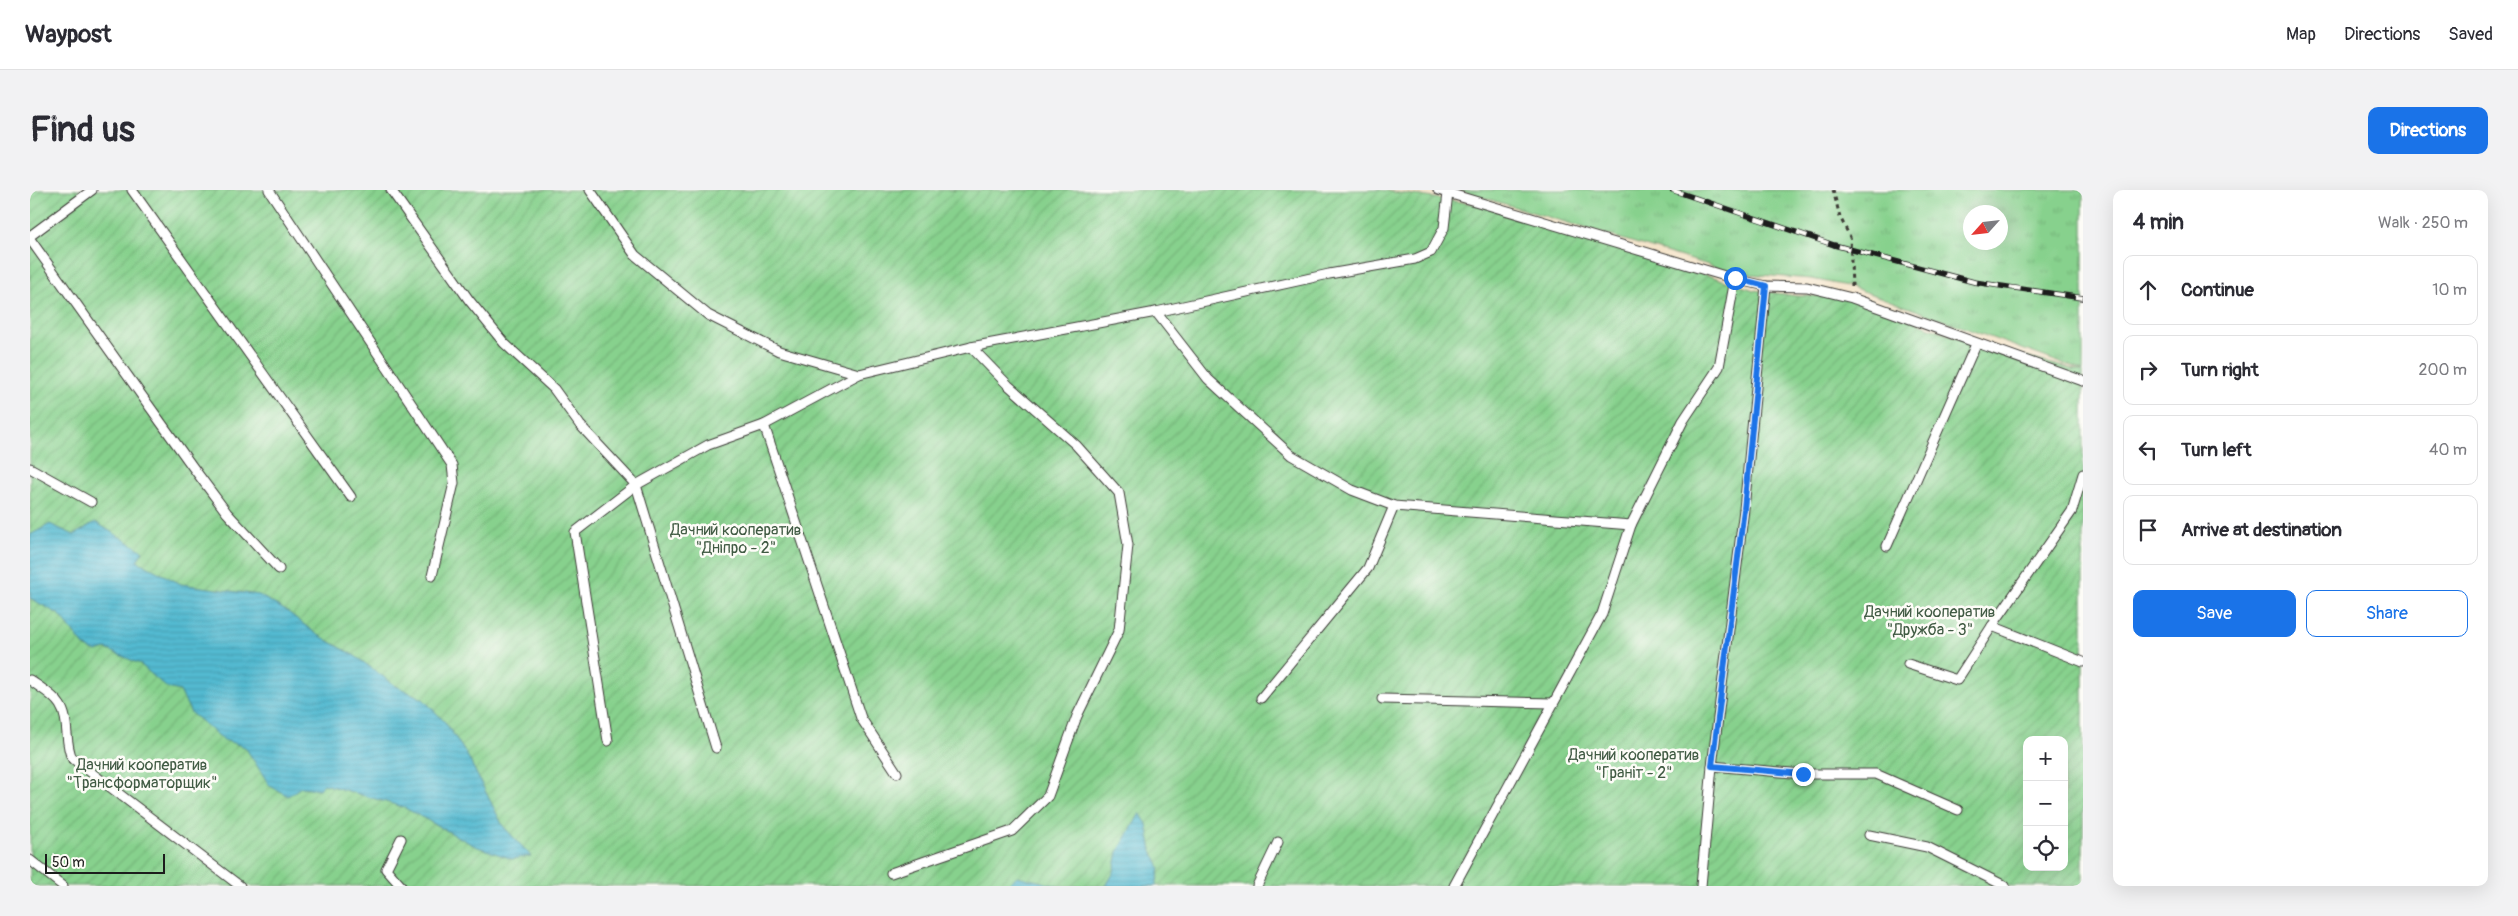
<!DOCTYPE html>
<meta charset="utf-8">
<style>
body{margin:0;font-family:Pangolin,sans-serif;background:#f2f2f3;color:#2b2b33}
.controls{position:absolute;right:15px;bottom:15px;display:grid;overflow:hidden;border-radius:10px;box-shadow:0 5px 20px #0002}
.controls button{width:45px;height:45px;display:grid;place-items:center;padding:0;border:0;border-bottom:1px solid #e1e1e2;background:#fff;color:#2b2b33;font:25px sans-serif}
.compass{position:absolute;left:1933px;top:15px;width:45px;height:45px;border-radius:50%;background:#fff;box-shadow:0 5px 20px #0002;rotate:243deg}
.scale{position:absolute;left:15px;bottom:12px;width:120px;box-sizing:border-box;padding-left:5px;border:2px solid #1c1c1c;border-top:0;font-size:14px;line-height:18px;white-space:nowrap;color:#1c1c1c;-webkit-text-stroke:4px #fdfcf7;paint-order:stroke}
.stop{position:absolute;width:15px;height:15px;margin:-11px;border:4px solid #1a73e8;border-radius:50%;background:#fff}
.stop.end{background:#1a73e8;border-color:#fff;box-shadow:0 1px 5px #0008}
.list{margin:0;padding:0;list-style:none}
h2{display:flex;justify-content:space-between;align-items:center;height:65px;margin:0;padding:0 20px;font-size:21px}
h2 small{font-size:16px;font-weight:400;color:#7c7c81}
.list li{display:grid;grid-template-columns:32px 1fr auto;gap:15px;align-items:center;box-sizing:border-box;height:70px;margin:0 10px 10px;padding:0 10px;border:1px solid #e1e1e2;border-radius:10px}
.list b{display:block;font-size:19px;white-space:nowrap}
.list em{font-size:16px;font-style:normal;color:#7c7c81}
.actions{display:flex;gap:10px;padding:15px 20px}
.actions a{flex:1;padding:11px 0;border:1px solid #1a73e8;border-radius:10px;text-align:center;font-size:18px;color:#1a73e8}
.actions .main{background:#1a73e8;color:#fff}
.icon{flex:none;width:28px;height:28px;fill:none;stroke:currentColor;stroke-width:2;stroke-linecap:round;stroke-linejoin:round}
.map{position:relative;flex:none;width:2053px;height:696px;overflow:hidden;border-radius:10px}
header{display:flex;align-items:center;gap:30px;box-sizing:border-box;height:70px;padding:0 25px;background:#fff;border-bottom:1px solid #e1e1e2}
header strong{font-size:24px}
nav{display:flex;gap:28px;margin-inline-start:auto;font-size:18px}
.intro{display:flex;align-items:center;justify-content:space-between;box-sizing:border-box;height:120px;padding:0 30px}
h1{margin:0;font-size:35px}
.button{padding:12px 22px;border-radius:10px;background:#1a73e8;color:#fff;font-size:18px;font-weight:700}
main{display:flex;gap:30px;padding:0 30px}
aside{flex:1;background:#fff;border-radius:10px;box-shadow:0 5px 20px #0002}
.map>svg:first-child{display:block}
</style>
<header>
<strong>Waypost</strong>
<nav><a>Map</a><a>Directions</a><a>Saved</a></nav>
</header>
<div class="intro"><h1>Find us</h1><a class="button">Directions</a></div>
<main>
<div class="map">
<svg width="2053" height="696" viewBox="0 0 2053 696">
<defs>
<pattern id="grass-tufts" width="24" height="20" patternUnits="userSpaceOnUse" patternTransform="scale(1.25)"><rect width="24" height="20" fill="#87d18d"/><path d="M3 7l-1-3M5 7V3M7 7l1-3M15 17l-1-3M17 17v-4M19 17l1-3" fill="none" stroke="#74b379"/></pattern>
<pattern id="garden-furrows" width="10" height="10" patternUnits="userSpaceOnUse" patternTransform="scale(1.25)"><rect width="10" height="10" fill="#87d18d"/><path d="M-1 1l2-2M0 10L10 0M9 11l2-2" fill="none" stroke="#74b379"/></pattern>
<pattern id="water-rules" width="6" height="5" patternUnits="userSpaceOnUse" patternTransform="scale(1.25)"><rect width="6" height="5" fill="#52b9d0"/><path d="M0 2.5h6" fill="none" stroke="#479eb2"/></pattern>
</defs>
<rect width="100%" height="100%" fill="#fdfcf7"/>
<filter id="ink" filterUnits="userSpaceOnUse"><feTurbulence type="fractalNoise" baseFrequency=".02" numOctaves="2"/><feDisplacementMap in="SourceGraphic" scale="10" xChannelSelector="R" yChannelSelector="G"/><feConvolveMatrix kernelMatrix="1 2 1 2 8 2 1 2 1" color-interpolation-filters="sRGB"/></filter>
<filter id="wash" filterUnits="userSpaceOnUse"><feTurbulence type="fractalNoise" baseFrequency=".0096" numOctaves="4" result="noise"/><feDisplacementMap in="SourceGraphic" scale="20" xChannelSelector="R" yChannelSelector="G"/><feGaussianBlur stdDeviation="1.12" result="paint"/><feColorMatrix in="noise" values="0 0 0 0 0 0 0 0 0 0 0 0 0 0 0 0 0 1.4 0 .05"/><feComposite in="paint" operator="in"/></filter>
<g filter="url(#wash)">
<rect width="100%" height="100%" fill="#f4e3c8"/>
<path fill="url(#grass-tufts)" stroke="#527654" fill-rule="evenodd" d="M1428 0H2053V181L1822 97 1782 89 1705 83ZM1940 22H1970V52H1940Z"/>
<path fill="url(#garden-furrows)" stroke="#527654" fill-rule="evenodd" d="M0 0H1350L1465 17 1724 100 1767 106H1818L1942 153 2053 182V696H0ZM1997 550H2034V677H1997Z"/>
<g fill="url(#water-rules)" stroke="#376a76">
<polygon points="65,332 113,361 107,371 151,394 229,405 258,422 285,443 325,466 366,496 393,509 415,532 437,565 473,636 501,666 482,669 445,656 373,617 294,594 289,599 271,597 258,606 240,596 215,557 194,550 161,523 150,501 137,498 110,474 76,459 66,462 54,456 30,425 0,408 0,345 20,334 44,345"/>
<polygon points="1110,623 1117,634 1122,661 1130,678 1126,696 1076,696 1084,682 1088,662"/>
<polygon points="987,686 1028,696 976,696"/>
</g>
</g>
<g filter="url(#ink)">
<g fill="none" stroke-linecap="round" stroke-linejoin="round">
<defs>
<g id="lane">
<polyline points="102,0 321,307"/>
<polyline points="239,0 422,275 424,293 402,386"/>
<polyline points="361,0 439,110 474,153 524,199 550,235 606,295 686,558"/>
<polyline points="560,0 605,65 678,125 749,161 829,184 941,157 1126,122 1299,84 1385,69 1401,62 1414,38 1418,3"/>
<polyline points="1408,0 1705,89 1736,96 1777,97 1822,108 2053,191"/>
<polyline points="0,46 62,0"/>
<polyline points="0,49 162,276 197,323 249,379"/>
<polyline points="1126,122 1178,189 1261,265 1322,300 1364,316 1601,335 1653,231 1689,177 1705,89"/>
<polyline points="734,235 831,528 867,583"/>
<polyline points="0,278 61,312"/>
<polyline points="1857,356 1946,154"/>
<polyline points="1962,436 2053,472"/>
<polyline points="1878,474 1927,490 1962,436 2042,321 2053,284"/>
<path d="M0 490C9 497 24 505 30 515 40 530 34 552 42 568L210 696"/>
<polyline points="1231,508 1338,378 1364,316"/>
<polyline points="1352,509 1522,513"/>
<polyline points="578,551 545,342 606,295 678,255 734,235 829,184"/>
<polyline points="1682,576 1773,584 1846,584 1928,620"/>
<polyline points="1839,645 1897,657 1975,696"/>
<polyline points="0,670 33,696"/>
<polyline points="861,683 982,641 1018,606 1047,526 1089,440 1098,355 1089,303 1046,255 978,195 941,157"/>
<polyline points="371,696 356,679 371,649"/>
<polyline points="1227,696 1248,652"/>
<polyline points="1424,696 1572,424 1601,335"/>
<polyline points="1671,696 1682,576 1714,319 1736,96"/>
</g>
</defs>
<use href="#lane" stroke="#3c3a36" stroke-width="11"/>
<polyline stroke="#3c3a36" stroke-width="3" stroke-dasharray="4 4" stroke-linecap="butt" points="1803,0 1810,27 1820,47 1822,96"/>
<use href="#lane" stroke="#fff" stroke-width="9"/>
<defs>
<polyline id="rail" points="1642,0 1804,55 1944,92 2053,108"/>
</defs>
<use href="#rail" stroke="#1c1c1c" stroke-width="5.5"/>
<use href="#rail" stroke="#fdfcf7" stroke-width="4" stroke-dasharray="11" stroke-linecap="butt"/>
</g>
</g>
<g fill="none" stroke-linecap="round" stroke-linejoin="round" filter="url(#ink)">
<polyline stroke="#1a73e8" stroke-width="6" points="1705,88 1736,96 1714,319 1682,576 1773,584"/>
</g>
<g text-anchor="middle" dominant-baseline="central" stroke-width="5" stroke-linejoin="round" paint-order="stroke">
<g font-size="16" fill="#415b44" stroke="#fdfcf7">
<text x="706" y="340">Дачний кооператив<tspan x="706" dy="18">"Дніпро - 2"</tspan></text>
<text x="1900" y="422">Дачний кооператив<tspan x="1900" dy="18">"Дружба - 3"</tspan></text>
<text x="1604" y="565">Дачний кооператив<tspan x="1604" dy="18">"Граніт - 2"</tspan></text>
<text x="112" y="575">Дачний кооператив<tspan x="112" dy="18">"Трансформаторщик"</tspan></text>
</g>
</g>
</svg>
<div class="controls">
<button>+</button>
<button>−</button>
<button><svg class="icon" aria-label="locate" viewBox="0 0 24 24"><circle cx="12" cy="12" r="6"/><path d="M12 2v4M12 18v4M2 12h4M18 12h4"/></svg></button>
</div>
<svg class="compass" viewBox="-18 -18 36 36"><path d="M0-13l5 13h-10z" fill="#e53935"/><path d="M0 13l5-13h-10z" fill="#7c7c81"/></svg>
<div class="scale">50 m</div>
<div class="stop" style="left:1705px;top:88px"></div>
<div class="stop end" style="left:1773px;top:584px"></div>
</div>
<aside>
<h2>4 min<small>Walk · 250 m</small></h2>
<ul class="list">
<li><svg class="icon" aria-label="ahead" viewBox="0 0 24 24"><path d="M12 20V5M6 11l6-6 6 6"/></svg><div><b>Continue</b></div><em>10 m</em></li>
<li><svg class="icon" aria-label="right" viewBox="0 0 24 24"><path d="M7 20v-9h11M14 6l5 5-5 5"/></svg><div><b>Turn right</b></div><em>200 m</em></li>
<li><svg class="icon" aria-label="left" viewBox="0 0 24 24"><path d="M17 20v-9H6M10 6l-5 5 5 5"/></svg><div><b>Turn left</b></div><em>40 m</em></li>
<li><svg class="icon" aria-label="arrive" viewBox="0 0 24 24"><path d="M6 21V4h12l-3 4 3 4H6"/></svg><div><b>Arrive at destination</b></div></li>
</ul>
<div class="actions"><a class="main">Save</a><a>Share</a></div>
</aside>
</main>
